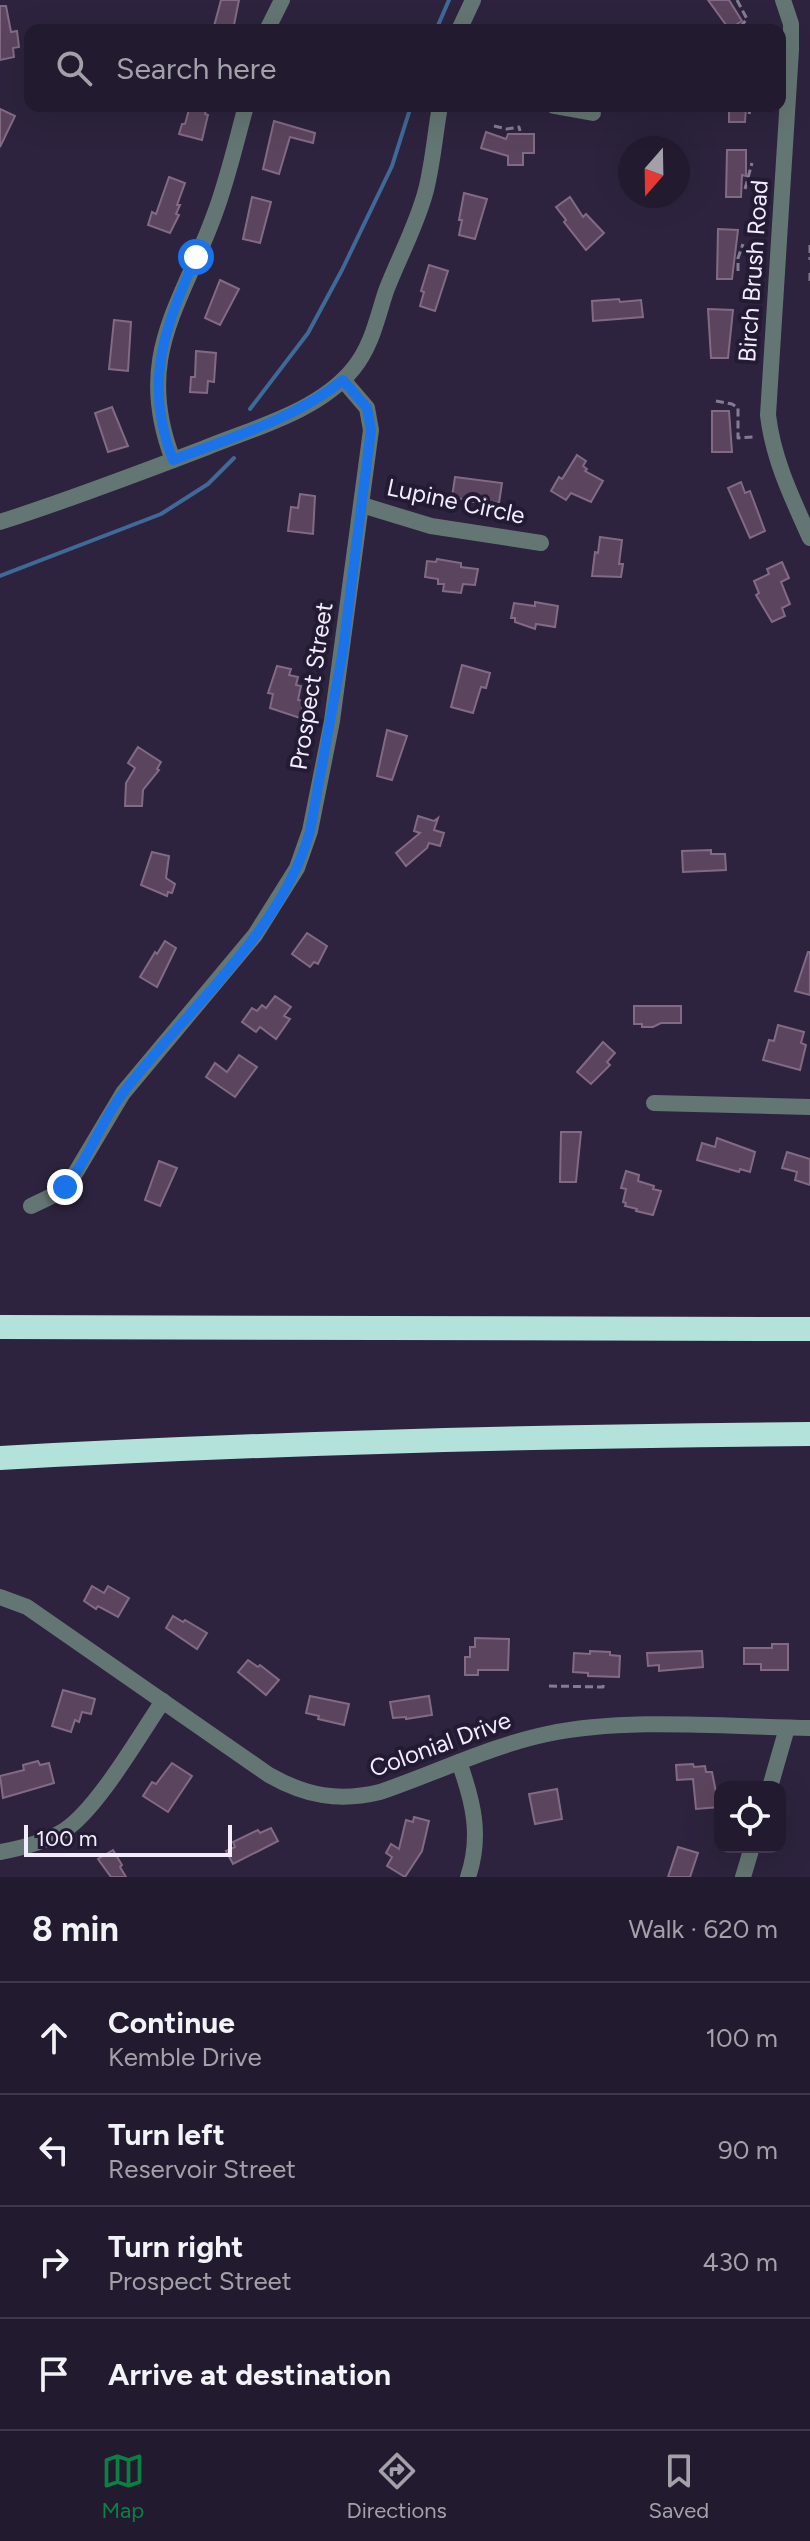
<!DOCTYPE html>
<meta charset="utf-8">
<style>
body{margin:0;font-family:Figtree,sans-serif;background:#2e273a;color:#f1f3f6}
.controls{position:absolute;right:24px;bottom:24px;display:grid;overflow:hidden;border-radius:16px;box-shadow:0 8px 32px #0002}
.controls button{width:72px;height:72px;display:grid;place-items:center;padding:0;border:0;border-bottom:2px solid #3f384a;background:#221a2e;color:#f1f3f6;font:40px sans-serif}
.compass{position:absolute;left:618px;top:136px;width:72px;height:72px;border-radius:50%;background:#221a2e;box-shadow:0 8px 32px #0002;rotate:200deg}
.scale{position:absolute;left:24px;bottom:20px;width:208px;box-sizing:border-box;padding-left:8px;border:4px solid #f2ecfe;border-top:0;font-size:22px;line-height:28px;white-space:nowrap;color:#f2ecfe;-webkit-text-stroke:6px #231a33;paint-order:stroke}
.stop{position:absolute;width:24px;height:24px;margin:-18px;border:6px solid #1a73e8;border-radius:50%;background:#fff}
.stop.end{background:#1a73e8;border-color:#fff;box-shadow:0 2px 8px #0008}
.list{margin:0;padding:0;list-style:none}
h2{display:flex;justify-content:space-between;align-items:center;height:104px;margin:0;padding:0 32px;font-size:34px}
h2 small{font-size:26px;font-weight:400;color:#a2a1aa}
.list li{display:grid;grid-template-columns:52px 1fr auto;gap:24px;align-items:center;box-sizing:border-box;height:112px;padding:0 32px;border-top:2px solid #3f384a}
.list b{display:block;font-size:30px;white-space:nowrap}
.list p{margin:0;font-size:26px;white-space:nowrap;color:#a2a1aa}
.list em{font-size:26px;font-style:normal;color:#a2a1aa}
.icon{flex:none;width:44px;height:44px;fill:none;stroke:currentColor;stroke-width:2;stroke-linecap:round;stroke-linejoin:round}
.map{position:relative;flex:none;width:810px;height:1877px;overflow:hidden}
.search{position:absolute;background:#221a2e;box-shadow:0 8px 32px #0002;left:24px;right:24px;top:24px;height:88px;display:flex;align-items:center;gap:20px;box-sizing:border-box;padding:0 28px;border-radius:16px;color:#a2a1aa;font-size:30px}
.sheet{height:552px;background:#221a2e}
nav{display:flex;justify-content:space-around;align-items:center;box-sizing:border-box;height:112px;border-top:2px solid #3f384a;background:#221a2e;font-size:22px;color:#a2a1aa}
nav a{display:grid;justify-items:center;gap:4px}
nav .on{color:#0b8043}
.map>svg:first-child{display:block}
</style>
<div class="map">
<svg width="810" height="1877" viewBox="0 0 810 1877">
<rect width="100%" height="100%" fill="#2d233e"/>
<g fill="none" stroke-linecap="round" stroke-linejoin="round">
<g stroke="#3f6996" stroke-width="4">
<polyline points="436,30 449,0"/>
<polyline points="250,409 308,333 342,270 392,166 411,106"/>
<polyline points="0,576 161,514 208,484 234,458"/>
</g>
</g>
<g fill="#5b455e" stroke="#826a84" stroke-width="2">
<polygon points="221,0 239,0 233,30 213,30"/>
<polygon points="708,0 729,0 742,21 729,29"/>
<polygon points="0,6 6,6 11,32 17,31 19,47 13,48 14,57 0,60"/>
<polygon points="190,106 207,106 205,114 208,115 202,140 179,134 182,124 185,124"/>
<polygon points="729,106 746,106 745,122 729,122"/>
<polygon points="0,109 15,116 0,147"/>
<polygon points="274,121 315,133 313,143 290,137 279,174 263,169"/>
<polygon points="486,132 506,139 508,134 534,134 534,153 523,153 523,165 508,165 508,156 481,148"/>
<polygon points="727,150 746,150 746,176 742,175 741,197 726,197"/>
<polygon points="169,177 185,183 177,205 180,205 176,214 179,215 170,233 148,225 152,212 156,214"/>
<polygon points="464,193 487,199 475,239 459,235 462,220 459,220"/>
<polygon points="252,197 271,202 260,243 243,239"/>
<polygon points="570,197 583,217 586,214 604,233 586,250 564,222 566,220 556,207"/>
<polygon points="718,229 738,230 732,279 717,279"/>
<polygon points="429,265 448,271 435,311 420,306 424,292 421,291"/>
<polygon points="220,280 239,289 220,325 205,318"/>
<polygon points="619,299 620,302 641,300 643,317 593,321 592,301"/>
<polygon points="708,309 733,310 728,358 711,358"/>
<polygon points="114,320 131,322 128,371 109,369"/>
<polygon points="196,351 216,353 214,382 208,381 207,393 190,392 191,377 195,377"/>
<polygon points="112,407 128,446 108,452 95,413"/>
<polygon points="712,411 729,411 732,452 712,452"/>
<polygon points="577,455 586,461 583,466 587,469 585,471 603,481 591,502 571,493 566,500 551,491 559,477 562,479"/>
<polygon points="455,477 502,483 499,503 480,500 479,503 452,497"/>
<polygon points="741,482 745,493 750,491 765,531 750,538 728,488"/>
<polygon points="300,494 315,496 313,534 288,531 291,507 298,508"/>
<polygon points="600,537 622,540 619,564 623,564 621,577 592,576 595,552 598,553"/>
<polygon points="437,559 461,563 461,567 478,569 475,585 463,584 461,593 443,591 444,584 438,584 438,579 425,577 427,561 436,562"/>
<polygon points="782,562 789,578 781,582 790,604 782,608 785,616 772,622 756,595 759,593 754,581 769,574 767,569"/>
<polygon points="535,602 558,606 555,627 536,624 535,629 515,622 515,618 511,618 514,603 535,606"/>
<polygon points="462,665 490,673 486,688 481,687 473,713 451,707"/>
<polygon points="277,666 291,669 289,675 298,677 296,685 301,686 298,700 304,701 300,718 270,708 273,694 268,693"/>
<polygon points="387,730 407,736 392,780 377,776"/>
<polygon points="138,747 161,762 157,769 159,770 143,790 142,806 125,806 126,783 135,768 128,763"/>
<polygon points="418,816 434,821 438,818 434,830 444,833 440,846 429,843 427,848 406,866 396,853 420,833 414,831"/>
<polygon points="711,850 711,854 725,854 726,870 683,872 682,851"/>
<polygon points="152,852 169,856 166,878 175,884 172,893 168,892 167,896 141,885"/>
<polygon points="307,933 327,946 318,964 314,962 310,967 292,954"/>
<polygon points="165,941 176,948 157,987 140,977 155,952 157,954"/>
<polygon points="808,952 810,952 810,995 795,991"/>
<polygon points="275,996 291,1007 284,1016 290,1019 276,1039 260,1027 256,1032 242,1022 252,1008 257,1011 262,1005 266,1008"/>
<polygon points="634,1006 681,1006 681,1023 661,1023 653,1027 642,1027 642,1024 634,1024"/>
<polygon points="778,1025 804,1032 801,1043 806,1045 800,1070 763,1060 769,1040 774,1041"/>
<polygon points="603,1042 615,1053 607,1062 610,1065 591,1084 577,1072"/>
<polygon points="239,1055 257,1067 235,1097 206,1077 215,1063 227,1072"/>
<polygon points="561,1132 581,1132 576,1182 560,1182"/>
<polygon points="717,1138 755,1152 750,1172 740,1169 739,1172 697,1160 702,1143 715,1147"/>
<polygon points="787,1152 810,1159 810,1185 795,1180 797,1172 782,1168"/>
<polygon points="159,1161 177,1168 160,1206 145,1200"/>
<polygon points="626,1171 639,1175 638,1181 654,1186 653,1189 661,1191 653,1215 636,1211 637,1209 625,1206 626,1203 623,1202 626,1189 621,1188"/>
<polygon points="92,1586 104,1593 108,1586 129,1598 118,1617 98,1606 96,1609 84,1601"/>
<polygon points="173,1616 183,1622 185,1620 207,1633 197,1649 166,1628"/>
<polygon points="475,1638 509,1639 508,1670 478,1670 478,1675 465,1675 465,1657 470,1657 470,1647 475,1647"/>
<polygon points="772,1644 788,1644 788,1670 761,1670 761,1664 744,1664 744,1648 772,1648"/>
<polygon points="590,1651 610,1652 610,1655 620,1656 619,1677 588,1676 588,1673 573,1672 574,1653 590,1654"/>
<polygon points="702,1651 703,1667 659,1671 659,1665 648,1666 647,1653"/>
<polygon points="248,1660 258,1667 260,1665 279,1680 266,1695 238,1672"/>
<polygon points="63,1690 95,1699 91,1714 82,1712 79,1722 75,1720 71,1732 52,1726"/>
<polygon points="310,1696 349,1704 344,1725 318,1719 319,1716 306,1713"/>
<polygon points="429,1696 432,1715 406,1719 406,1717 393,1718 390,1702"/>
<polygon points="38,1761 40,1765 49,1763 54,1783 3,1798 0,1776 24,1770 23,1765"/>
<polygon points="172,1763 192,1776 168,1812 143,1796 152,1782 156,1784"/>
<polygon points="693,1764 694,1767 705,1766 706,1772 712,1772 719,1807 696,1809 693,1779 677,1780 676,1765"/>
<polygon points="557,1789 562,1819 535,1824 529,1794"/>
<polygon points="414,1817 429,1821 422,1851 405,1877 387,1866 392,1857 386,1853 391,1844 399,1849 406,1820 413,1822"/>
<polygon points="271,1828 278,1841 233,1864 226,1851 235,1847 233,1842 258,1830 260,1833"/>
<polygon points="678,1847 698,1853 690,1877 668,1877"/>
<polygon points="113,1850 122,1865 120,1867 126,1877 111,1877 98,1859"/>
</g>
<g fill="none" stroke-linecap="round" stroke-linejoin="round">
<g stroke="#847c93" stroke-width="3" stroke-dasharray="8 4" stroke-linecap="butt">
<polyline points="737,0 747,19 739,28"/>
<polyline points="749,114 751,106"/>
<polyline points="494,126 507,129 519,127 520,131"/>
<polyline points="745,189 752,163"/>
<polyline points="810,245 810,260"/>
<polyline points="738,271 738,258 743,244"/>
<polyline points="810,273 810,283"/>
<polyline points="716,401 732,404 738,408 738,438 754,437"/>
<polyline points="549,1686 603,1687 604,1681"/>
</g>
<g stroke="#647673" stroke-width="16">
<path d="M783 0 791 24V50L768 415C773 459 792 498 810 538"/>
<polyline points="267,30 282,0"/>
<polyline points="459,30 473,0"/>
<polyline points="554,106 593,113"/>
<path d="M173 460C133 356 182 305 215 213 228 178 236 142 246 106"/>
<polyline points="362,505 431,526 541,543"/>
<path d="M0 522C69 500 137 474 205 448 254 428 319 411 353 369 372 346 377 318 386 291 399 257 417 225 426 190 433 162 435 134 440 106"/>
<polyline points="654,1103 810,1107"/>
<polyline points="31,1206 54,1195 73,1177 123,1093 255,935 297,868 310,831 332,721 371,430 367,408 343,380"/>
<path d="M0 1597 27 1607 269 1775C306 1796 339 1802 380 1792 436 1773 490 1746 547 1734 628 1717 727 1727 810 1728"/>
<path d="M459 1762C473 1801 482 1836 468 1877"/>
<polyline points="770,1787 787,1728"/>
<path d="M0 1852C23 1848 45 1842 65 1830 98 1808 139 1736 163 1701"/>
<polyline points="743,1877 752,1847"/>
</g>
<g stroke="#b3e2db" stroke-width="24">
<polyline points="0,1327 810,1329"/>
<path d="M0 1458C269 1443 540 1436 810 1434"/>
</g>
</g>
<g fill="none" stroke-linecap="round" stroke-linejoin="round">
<path stroke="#1a73e8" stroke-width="10" d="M65 1187C89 1159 100 1123 123 1093 185 1011 282 932 310 831L343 650 371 430 367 408 343 380C295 419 230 438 173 460 143 384 164 328 196 257"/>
</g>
<g text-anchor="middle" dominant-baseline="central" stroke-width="8" stroke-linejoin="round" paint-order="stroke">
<g font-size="24" fill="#f2ecfe" stroke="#231a33">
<text transform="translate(753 271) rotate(-86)">Birch Brush Road</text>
<text transform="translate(456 501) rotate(12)">Lupine Circle</text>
<text transform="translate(311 686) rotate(-81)">Prospect Street</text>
<text transform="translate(440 1744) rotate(-20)">Colonial Drive</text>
</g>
</g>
</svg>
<div class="controls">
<button><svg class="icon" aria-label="locate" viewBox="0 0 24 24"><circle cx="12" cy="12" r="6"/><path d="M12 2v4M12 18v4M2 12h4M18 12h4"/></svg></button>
</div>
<svg class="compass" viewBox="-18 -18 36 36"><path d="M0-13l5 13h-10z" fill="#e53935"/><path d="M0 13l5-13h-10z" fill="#a2a1aa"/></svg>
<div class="scale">100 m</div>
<div class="stop" style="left:196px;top:257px"></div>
<div class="stop end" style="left:65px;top:1187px"></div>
<div class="search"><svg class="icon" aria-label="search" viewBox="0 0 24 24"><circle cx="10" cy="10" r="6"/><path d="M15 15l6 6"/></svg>Search here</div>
</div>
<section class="sheet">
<h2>8 min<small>Walk · 620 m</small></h2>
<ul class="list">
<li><svg class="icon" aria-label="ahead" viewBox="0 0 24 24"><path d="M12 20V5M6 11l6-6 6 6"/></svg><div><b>Continue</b><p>Kemble Drive</p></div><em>100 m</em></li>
<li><svg class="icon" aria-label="left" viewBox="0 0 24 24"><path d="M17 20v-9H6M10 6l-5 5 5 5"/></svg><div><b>Turn left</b><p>Reservoir Street</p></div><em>90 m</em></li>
<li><svg class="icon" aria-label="right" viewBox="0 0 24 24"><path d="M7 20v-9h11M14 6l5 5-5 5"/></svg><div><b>Turn right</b><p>Prospect Street</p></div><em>430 m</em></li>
<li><svg class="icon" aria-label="arrive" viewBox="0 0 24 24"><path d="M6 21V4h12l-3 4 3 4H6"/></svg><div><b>Arrive at destination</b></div></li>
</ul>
</section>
<nav>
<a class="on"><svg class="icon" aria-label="map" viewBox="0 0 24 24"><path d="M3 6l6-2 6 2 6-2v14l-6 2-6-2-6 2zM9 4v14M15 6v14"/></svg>Map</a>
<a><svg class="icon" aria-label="directions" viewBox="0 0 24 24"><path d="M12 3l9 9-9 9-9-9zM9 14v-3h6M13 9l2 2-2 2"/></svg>Directions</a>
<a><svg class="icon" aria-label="saved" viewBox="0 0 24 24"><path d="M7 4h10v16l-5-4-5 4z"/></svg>Saved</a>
</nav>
